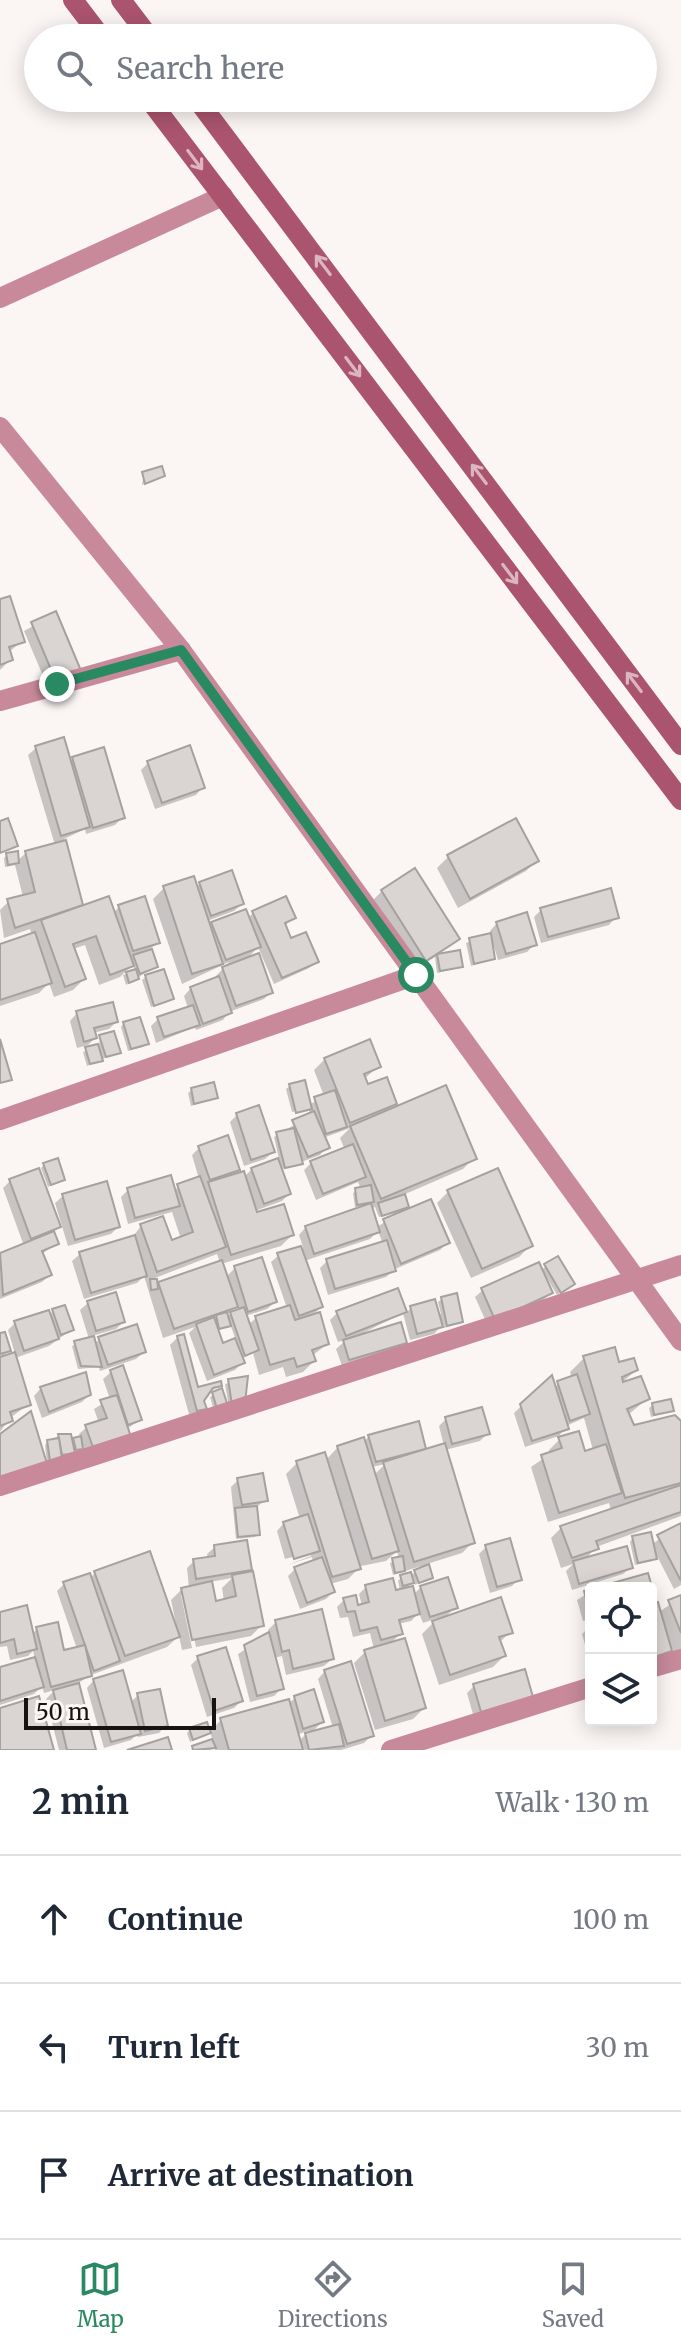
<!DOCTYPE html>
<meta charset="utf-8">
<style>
body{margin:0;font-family:Merriweather,serif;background:#f6f6f7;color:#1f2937}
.controls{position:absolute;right:24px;bottom:24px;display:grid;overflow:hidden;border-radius:8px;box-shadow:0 4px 20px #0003}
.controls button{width:72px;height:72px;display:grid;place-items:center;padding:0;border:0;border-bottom:2px solid #e0e1e3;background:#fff;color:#1f2937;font:40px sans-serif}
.scale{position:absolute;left:24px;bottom:20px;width:192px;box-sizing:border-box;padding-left:8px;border:4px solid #151313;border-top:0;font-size:22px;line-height:28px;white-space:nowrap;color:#151313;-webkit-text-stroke:6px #fbf5f4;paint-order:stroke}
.stop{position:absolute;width:24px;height:24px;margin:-18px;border:6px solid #298961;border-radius:50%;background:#fff}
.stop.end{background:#298961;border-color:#fff;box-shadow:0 2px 8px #0008}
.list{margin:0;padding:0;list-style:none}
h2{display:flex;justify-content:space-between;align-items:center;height:104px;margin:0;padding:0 32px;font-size:34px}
h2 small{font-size:26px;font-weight:400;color:#747a83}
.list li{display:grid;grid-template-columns:52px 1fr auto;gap:24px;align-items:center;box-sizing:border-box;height:128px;padding:0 32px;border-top:2px solid #e0e1e3}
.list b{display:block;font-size:30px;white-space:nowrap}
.list em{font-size:26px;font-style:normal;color:#747a83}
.icon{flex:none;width:44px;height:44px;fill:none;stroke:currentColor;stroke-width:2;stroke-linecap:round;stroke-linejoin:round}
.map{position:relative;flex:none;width:681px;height:1750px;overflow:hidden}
.search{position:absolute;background:#fff;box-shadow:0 4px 20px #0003;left:24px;right:24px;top:24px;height:88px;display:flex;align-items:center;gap:20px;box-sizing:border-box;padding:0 28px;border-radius:44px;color:#747a83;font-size:30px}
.sheet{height:488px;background:#fff}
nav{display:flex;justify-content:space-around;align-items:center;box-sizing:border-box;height:112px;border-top:2px solid #e0e1e3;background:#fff;font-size:22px;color:#747a83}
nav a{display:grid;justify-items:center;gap:4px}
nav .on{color:#298961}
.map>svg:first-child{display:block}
</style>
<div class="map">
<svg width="681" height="1750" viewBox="0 0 681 1750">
<rect width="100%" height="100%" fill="#fbf5f4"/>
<g fill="#0003" fill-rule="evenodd">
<polygon points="144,474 163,476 142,485"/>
<polygon points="0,601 22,641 8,653 11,659 0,670"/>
<polygon points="55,614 79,672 49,690 24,631"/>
<polygon points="36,748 69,762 73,758 123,817 115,825 86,834 85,829 64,839 81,908 113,913 119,907 157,942 150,950 156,966 126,985 123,975 135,971 133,964 120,977 99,985 85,945 73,949 84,979 73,990 54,997 49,983 39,993 0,1006 0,946 32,936 30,929 4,938 0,910 9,901 23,897 15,865 5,867 4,858 7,855 17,861 26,853 55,845 28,755"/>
<polygon points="148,763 203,787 196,795 155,809 141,770"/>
<polygon points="448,857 537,860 526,871 458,908 437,868"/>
<polygon points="200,883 242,904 234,911 207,921 209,927 248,918 253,913 294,918 284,926 290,941 316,961 309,968 274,984 258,947 245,961 271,992 264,999 229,1012 223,1020 196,1030 195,1027 156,1043 151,1026 158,1019 188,1008 184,996 191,988 217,979 216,976 229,962 182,984 153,899 164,888 196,888"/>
<polygon points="382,891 458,938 436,956 458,953 461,967 437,973 435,957 415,970 371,902"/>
<polygon points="541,910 616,917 609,925 541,943 534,917"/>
<polygon points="497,923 535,944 527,952 498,960 493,943 490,943 493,958 471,966 466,943 491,935 490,931"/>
<polygon points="146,977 172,999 151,1007 142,980"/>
<polygon points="77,1013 116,1022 109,1029 93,1033 95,1038 88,1045 77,1048 70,1021"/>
<polygon points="124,1023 146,1044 143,1047 128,1051 121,1027"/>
<polygon points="100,1037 118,1052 87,1066 83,1052 99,1046"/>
<path d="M325 1059 379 1066 364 1079 367 1087 395 1103 386 1112 474 1158 463 1169 403 1195 407 1206 399 1214 447 1243 440 1250 395 1269 386 1277 328 1295 320 1268 327 1261 383 1244 378 1231 370 1239 304 1261 321 1307 310 1318 327 1344 312 1356 314 1361 303 1372 286 1377 283 1367 259 1375 253 1353 241 1358 242 1363 235 1370 207 1381 189 1333 195 1327 163 1338 144 1276 137 1283 84 1299 72 1261 80 1254 131 1239 141 1226 170 1242 181 1239 172 1212 128 1224 121 1197 128 1190H173L199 1179 192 1155 199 1148 237 1169 229 1178 244 1177 252 1169 279 1159 274 1137 311 1115 308 1108 292 1112 286 1089 290 1086 309 1105 324 1096 314 1070ZM350 1128 340 1138 345 1150 311 1163 304 1170 316 1200 358 1182 361 1189 353 1193 355 1207 364 1206 306 1227 299 1235 303 1247 279 1255 271 1262 287 1308 256 1318 248 1325 245 1316 267 1309 275 1302 235 1268 226 1277 221 1264 281 1246 292 1235 249 1213 282 1201 289 1194 280 1170 320 1155 327 1147 323 1138ZM375 1207 379 1217 393 1213 394 1216 377 1227 371 1209ZM217 1254 220 1263 156 1288 155 1278ZM237 1305 239 1311 226 1316ZM230 1324 236 1340 222 1345 217 1331Z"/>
<polygon points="192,1090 216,1097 191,1106 188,1093"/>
<polygon points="237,1115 273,1152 265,1159 244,1166 230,1122"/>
<polygon points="44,1165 63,1179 48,1187 41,1168"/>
<polygon points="10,1181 59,1226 52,1233 56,1244 42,1254 50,1275 42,1282 0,1299 0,1255 24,1246 3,1188"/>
<polygon points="448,1192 530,1246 519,1257 471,1278 437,1203"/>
<polygon points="63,1196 118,1227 111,1234 68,1246 55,1203"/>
<polygon points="557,1259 569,1287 557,1295 546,1276 551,1293 543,1300 488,1326 475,1297 483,1290 541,1270"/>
<polygon points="396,1290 405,1314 411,1308 441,1314 438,1302 442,1299 461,1322 444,1328 443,1324 434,1334 410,1340 403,1313 365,1332 405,1342 397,1349 342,1366 336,1349 347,1339 338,1342 330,1320 337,1313"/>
<polygon points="88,1303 123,1322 116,1329 92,1336 94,1344 100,1339 144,1352 136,1359 100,1371 99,1367 78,1369 72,1346 89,1339 80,1310"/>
<polygon points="53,1311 71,1330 49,1346 15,1358 29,1404 10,1418 0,1432 0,1336 9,1350 0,1359 15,1354 8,1330 15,1323 49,1316"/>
<polygon points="178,1337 197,1389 220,1385 206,1394 202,1400 204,1408 190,1418 170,1345"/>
<polygon points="584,1358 636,1370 624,1381 640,1378 647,1399 628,1415 632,1427 681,1424 681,1516 596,1547 585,1560 631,1567 623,1574 572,1590 566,1571 573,1564 561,1568 551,1538 562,1527 611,1511 609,1503 548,1522 531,1467 550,1454 549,1450 560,1439 584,1453 593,1450 584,1418 566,1426 559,1436 525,1447 514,1413 551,1378 553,1387 572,1378 570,1372"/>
<polygon points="111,1372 140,1420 87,1456 83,1446 47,1463 45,1445 48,1441 59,1436 81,1438 79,1434 87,1427 99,1423 94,1409 110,1399 103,1379"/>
<polygon points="245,1378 229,1407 225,1384"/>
<polygon points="41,1388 89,1395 82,1402 42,1418 34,1396"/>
<polygon points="221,1391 215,1414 210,1397"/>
<polygon points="653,1405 671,1411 651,1417 649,1408"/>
<path d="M446 1419 488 1433 480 1441 445 1450 473 1542 462 1553 427 1564 431 1577 415 1585 414 1580 404 1590 413 1595 421 1587 456 1607 443 1619 510 1632 499 1643 504 1656 493 1667 439 1685 422 1634 438 1618 423 1623 419 1613 411 1621 398 1624 400 1634 389 1645 424 1708 413 1719 375 1730 354 1663 365 1652 374 1649 370 1633 353 1637 348 1617 340 1618 337 1607 344 1600 357 1607 362 1606 359 1594 366 1587 400 1591 398 1580 410 1577 421 1566 393 1575 390 1563 399 1559 397 1551 386 1561 361 1566 348 1579 330 1584 333 1592 326 1599 300 1609 288 1576 295 1569 313 1562 312 1557 287 1565 311 1556V1552L285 1559 277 1531 284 1523 300 1519 286 1474 297 1463 326 1460 338 1447 364 1442 369 1436 424 1448 418 1454 444 1446 439 1426ZM385 1464 374 1475 372 1467Z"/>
<polygon points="238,1480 266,1500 255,1508 258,1534 255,1537 236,1539 231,1487"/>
<polygon points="681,1525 681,1585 674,1589 657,1556 652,1561 635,1565 630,1542 633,1538 652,1544"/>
<path d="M215 1547 249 1569 244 1575 262 1625 251 1636 196 1647 185 1595H181L192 1648 182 1650 179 1636 167 1647 91 1675 77 1684 93 1750H59L46 1699 55 1690 44 1693 42 1686 34 1694 0 1705V1670L35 1659 33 1651 28 1656 10 1660 7 1646 0 1647V1614L32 1634 37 1629 63 1653 77 1649 57 1591 64 1584 90 1578 96 1572 176 1624 171 1600 182 1589 189 1588 187 1568 194 1561 208 1559 207 1554ZM232 1578 222 1588 224 1601 215 1603 210 1582Z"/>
<polygon points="486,1547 519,1579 512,1586 490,1593 479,1554"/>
<polygon points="591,1591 591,1619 583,1621 577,1600"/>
<polygon points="681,1597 681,1658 677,1660 672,1649 659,1662 651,1606 659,1612"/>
<polygon points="276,1622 332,1659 324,1666 286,1675 282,1656 274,1658 282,1688 274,1696 250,1702 238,1654 269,1634 268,1630"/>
<polygon points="591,1625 591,1666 582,1634"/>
<polygon points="198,1658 241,1701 234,1708 207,1717 191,1665"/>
<path d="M325 1671 371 1736 364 1743 341 1750H215L214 1747 211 1750H191L213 1741 210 1732 190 1742 187 1733 190 1730 209 1732 221 1720 288 1704 295 1698 322 1722 310 1734 333 1728 318 1679ZM310 1730 298 1742 296 1735Z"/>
<polygon points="94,1680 130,1703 138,1695 166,1725 159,1733 138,1737 137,1734 131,1740 104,1748 87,1688"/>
<polygon points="474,1686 531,1697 474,1718 467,1693"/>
</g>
<g fill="#dad5d2" stroke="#a5a19e" stroke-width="2">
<polygon points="162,466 165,476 145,484 142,472"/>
<polygon points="10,596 25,642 9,647 13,660 0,665 0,599"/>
<polygon points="56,611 82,673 57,684 31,622"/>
<polygon points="64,737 90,827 61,836 35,746"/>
<polygon points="190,745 205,788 162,803 147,761"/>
<polygon points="104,747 125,818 93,828 72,757"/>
<polygon points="8,818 18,846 0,853 0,821"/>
<polygon points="516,818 539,861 470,899 447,855"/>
<polygon points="66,840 83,905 15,928 7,899 35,892 25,851"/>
<polygon points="18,851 19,863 8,865 6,853"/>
<polygon points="415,868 460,939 426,961 381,890"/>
<polygon points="232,870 244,904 211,916 199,882"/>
<polygon points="194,876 223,964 192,974 163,886"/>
<polygon points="611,888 619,918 548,937 540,908"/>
<polygon points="109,896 134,966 110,975 96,936 73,944 86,979 65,987 41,920"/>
<polygon points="145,896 160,943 133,951 118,905"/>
<polygon points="286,896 296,918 285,923 291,938 306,932 319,962 282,978 252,911"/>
<polygon points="246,909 261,947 226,960 211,922"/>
<polygon points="527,912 537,945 506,954 496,922"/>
<polygon points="35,932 52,983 0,1000 0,944"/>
<polygon points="491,933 495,959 474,964 469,938"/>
<polygon points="152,949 158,967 140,974 133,955"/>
<polygon points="460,950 463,967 440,971 437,954"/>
<polygon points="259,953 273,993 236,1006 222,967"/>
<polygon points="136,969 139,979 129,983 126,972"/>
<polygon points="164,969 174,999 154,1006 145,975"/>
<polygon points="219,976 232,1013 203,1024 190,987"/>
<polygon points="113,1002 118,1022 94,1028 97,1038 84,1042 76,1011"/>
<polygon points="193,1005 200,1025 164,1037 157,1017"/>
<polygon points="140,1017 149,1044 131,1049 123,1022"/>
<polygon points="114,1031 121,1053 106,1057 99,1035"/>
<polygon points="0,1039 12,1080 0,1083"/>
<polygon points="370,1039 381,1067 364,1074 368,1084 387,1077 397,1104 350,1123 324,1058"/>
<polygon points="98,1044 103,1061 90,1064 85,1047"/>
<polygon points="305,1080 312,1109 296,1113 289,1084"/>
<polygon points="214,1082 218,1098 194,1104 191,1088"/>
<polygon points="446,1085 477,1159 381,1199 350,1126"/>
<polygon points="335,1090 347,1127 326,1134 314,1097"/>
<polygon points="259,1105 275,1152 251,1160 236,1113"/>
<polygon points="314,1111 330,1148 308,1157 292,1120"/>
<polygon points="294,1128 303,1164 285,1168 276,1132"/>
<polygon points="228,1135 240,1170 210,1180 198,1146"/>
<polygon points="353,1144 366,1177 323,1194 310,1161"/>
<polygon points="58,1158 65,1180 51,1185 43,1163"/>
<polygon points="278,1158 291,1194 264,1204 251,1168"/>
<polygon points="39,1168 61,1227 31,1239 9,1179"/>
<polygon points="498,1168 533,1246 482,1269 447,1190"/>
<polygon points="244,1171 257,1212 284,1204 294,1235 231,1255 208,1182"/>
<polygon points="171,1175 180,1206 135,1218 127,1188"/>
<polygon points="200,1176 226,1247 157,1272 140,1224 163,1216 172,1240 193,1232 177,1184"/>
<polygon points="107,1181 120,1227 75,1240 62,1194"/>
<polygon points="371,1185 374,1202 357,1205 355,1188"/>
<polygon points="405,1194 409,1207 382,1216 378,1203"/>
<polygon points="431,1199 450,1243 401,1264 383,1219"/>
<polygon points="371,1203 380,1232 314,1254 305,1226"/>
<polygon points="54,1231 59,1244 42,1251 52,1275 3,1295 0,1253"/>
<polygon points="135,1235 147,1276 91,1293 79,1252"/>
<polygon points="387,1240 396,1271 335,1289 326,1259"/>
<polygon points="301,1246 323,1307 299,1316 277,1253"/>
<polygon points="558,1256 575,1284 561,1293 544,1264"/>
<polygon points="262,1257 277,1302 248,1312 234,1266"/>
<polygon points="222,1260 238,1307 174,1329 158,1282"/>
<polygon points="539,1262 553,1293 495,1320 481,1288"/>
<polygon points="150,1279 157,1279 158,1289 151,1290"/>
<polygon points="398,1288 407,1312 346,1336 336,1311"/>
<polygon points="116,1292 125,1322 96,1331 87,1301"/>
<polygon points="457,1293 463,1322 447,1326 441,1297"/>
<polygon points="435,1299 443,1327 417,1334 410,1306"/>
<polygon points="65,1305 74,1330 61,1335 52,1309"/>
<polygon points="290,1305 295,1320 320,1312 329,1344 312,1350 316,1361 297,1367 294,1358 270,1365 255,1316"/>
<polygon points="244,1307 259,1350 245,1356 230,1312"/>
<polygon points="49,1310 59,1339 24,1351 14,1321"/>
<polygon points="227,1312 231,1326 219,1329 216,1315"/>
<polygon points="214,1317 223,1343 235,1338 245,1363 214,1375 196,1324"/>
<polygon points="401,1322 407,1343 349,1360 343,1340"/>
<polygon points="137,1324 146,1352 108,1365 98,1337"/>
<polygon points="5,1332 11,1351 0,1354 0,1333"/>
<polygon points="184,1334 198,1387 221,1381 222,1386 213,1388 204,1401 207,1409 197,1411 177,1336"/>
<polygon points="94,1336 102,1367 81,1366 74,1341"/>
<polygon points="615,1347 619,1362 634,1358 638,1370 622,1377 623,1382 641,1376 650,1399 627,1409 634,1425 675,1415 681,1421 681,1483 625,1498 583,1356"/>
<polygon points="15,1352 31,1405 10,1412 13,1421 0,1426 0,1357"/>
<polygon points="123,1365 142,1420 128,1425 110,1370"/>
<polygon points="86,1372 91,1395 49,1412 40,1387"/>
<polygon points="577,1374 590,1414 570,1421 557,1381"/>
<polygon points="552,1375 569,1429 532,1441 520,1404"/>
<polygon points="248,1376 245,1403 232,1405 228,1379"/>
<polygon points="222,1388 229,1409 218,1412 212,1392"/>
<polygon points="117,1395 131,1437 94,1450 85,1425 107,1418 100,1400"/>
<polygon points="671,1399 674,1411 654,1415 652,1403"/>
<polygon points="482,1407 490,1434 452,1444 445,1417"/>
<polygon points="31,1411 48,1467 0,1483 0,1434"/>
<polygon points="419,1421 426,1449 376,1462 368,1435"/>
<polygon points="579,1431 585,1451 606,1444 622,1493 559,1513 541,1455 562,1448 558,1437"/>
<polygon points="58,1434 71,1434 75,1453 62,1455"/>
<polygon points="81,1436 83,1449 76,1450 73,1438"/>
<polygon points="364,1437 399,1551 372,1559 337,1446"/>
<polygon points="59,1438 62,1459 50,1461 47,1440"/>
<polygon points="445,1443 475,1543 414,1562 383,1462"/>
<polygon points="325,1452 361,1569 332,1577 296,1461"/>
<polygon points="263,1473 268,1501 242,1505 237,1478"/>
<polygon points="681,1485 681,1512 596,1541 599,1549 572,1558 560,1526"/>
<polygon points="257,1506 260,1535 238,1537 235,1508"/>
<polygon points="308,1514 320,1551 294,1559 283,1522"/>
<polygon points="681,1523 681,1581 657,1535"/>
<polygon points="651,1532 657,1559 638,1563 632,1536"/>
<polygon points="510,1538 522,1580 497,1587 485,1545"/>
<polygon points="247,1540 252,1570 196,1579 193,1559 215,1556 214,1545"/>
<polygon points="627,1546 633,1568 579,1584 573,1561"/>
<polygon points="150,1551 180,1637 125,1656 94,1571"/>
<polygon points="403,1556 405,1571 395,1573 392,1558"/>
<polygon points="322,1557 335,1592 307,1603 294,1567"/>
<polygon points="429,1564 433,1578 419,1583 414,1570"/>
<polygon points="253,1571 264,1626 192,1640 181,1588 212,1581 216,1601 236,1596 232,1575"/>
<polygon points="411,1572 414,1583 403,1586 400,1575"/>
<polygon points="90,1573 120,1661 94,1671 63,1582"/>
<polygon points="648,1573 655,1597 651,1598 651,1588 595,1588"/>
<polygon points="448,1577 458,1608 430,1617 420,1586"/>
<polygon points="393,1578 396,1590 413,1586 420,1614 399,1620 403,1634 381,1640 377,1627 360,1631 355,1611 347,1612 343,1598 356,1595 358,1605 369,1602 365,1585"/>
<polygon points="591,1589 591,1615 590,1615 584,1591"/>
<polygon points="681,1595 681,1633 668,1600"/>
<polygon points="501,1597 513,1633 499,1637 506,1656 450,1675 432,1621"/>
<polygon points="658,1602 672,1651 651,1658 651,1604"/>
<polygon points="27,1605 37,1649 17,1654 14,1639 0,1643 0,1612"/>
<polygon points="322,1609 334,1659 293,1669 289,1650 282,1652 275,1620"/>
<polygon points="58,1622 64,1650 85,1645 92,1676 51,1687 36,1627"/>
<polygon points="269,1632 284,1689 257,1696 244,1645"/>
<polygon points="405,1638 426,1708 385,1721 364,1650"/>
<polygon points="226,1647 243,1701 214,1711 197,1656"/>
<polygon points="35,1657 44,1687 0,1701 0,1667"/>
<polygon points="351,1661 374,1736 347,1744 324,1670"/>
<polygon points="525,1669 533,1697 481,1712 473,1684"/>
<polygon points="123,1670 141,1734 111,1742 93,1679"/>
<polygon points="79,1683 96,1750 67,1750 53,1690"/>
<polygon points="160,1689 168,1726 145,1731 137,1693"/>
<polygon points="314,1689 324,1722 303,1729 294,1696"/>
<polygon points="39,1696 54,1750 0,1750 0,1708"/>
<polygon points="289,1699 303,1750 229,1750 220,1718"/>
<polygon points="207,1722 211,1733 193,1740 189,1728"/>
<polygon points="339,1724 344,1746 309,1750 305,1733"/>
<polygon points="168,1737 172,1750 127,1750"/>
<polygon points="212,1739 216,1748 193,1750 192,1746"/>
</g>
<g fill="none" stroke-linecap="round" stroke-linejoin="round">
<g stroke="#c88a9b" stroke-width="20">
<polyline points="0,298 223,196"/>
<polyline points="0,427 181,650 681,1341"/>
<polyline points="0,701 181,650"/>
<polyline points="0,1120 416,975"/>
<polyline points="0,1486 681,1265"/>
<polyline points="651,1668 681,1659"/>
<polyline points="391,1750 591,1687"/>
</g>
<g stroke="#ab546f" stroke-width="20">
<polyline points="73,0 102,38"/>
<polyline points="121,0 150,38"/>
<polyline points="148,98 681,800"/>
<polyline points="196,98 681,745"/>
</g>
</g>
<defs><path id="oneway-shaft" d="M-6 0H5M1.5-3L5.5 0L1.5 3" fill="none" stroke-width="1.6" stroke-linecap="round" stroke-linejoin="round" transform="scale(2)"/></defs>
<g stroke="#dbb5bf">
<use href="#oneway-shaft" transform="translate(195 160) rotate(53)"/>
<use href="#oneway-shaft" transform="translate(323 265) rotate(-127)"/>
<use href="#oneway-shaft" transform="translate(353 367) rotate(53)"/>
<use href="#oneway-shaft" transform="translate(479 474) rotate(-127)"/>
<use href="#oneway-shaft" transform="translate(510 574) rotate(53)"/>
<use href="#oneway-shaft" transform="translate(634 682) rotate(-127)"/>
</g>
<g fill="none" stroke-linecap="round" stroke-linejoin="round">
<polyline stroke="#298961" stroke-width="10" points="57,684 181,650 416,975"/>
</g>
</svg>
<div class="controls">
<button><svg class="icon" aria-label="locate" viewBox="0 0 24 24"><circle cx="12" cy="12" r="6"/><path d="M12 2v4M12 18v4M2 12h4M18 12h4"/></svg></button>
<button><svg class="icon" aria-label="layers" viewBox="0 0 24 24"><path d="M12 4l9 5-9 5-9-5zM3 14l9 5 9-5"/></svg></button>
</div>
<div class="scale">50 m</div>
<div class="stop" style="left:416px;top:975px"></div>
<div class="stop end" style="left:57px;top:684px"></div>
<div class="search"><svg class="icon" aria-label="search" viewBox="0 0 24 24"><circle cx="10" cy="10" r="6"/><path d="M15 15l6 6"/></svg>Search here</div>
</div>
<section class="sheet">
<h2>2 min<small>Walk · 130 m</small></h2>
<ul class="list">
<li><svg class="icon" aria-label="ahead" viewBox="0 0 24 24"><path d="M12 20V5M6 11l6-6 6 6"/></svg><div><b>Continue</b></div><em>100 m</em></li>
<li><svg class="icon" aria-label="left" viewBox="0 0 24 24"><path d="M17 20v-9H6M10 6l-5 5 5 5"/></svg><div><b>Turn left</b></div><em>30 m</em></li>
<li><svg class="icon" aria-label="arrive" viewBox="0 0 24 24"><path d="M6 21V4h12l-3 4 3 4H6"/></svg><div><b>Arrive at destination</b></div></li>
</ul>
</section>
<nav>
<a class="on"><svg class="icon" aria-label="map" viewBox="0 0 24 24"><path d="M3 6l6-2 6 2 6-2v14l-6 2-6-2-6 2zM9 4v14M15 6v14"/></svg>Map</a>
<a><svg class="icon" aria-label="directions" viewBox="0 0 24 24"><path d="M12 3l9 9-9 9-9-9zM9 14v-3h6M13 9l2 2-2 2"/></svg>Directions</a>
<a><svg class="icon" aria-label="saved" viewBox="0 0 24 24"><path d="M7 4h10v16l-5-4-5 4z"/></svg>Saved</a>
</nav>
